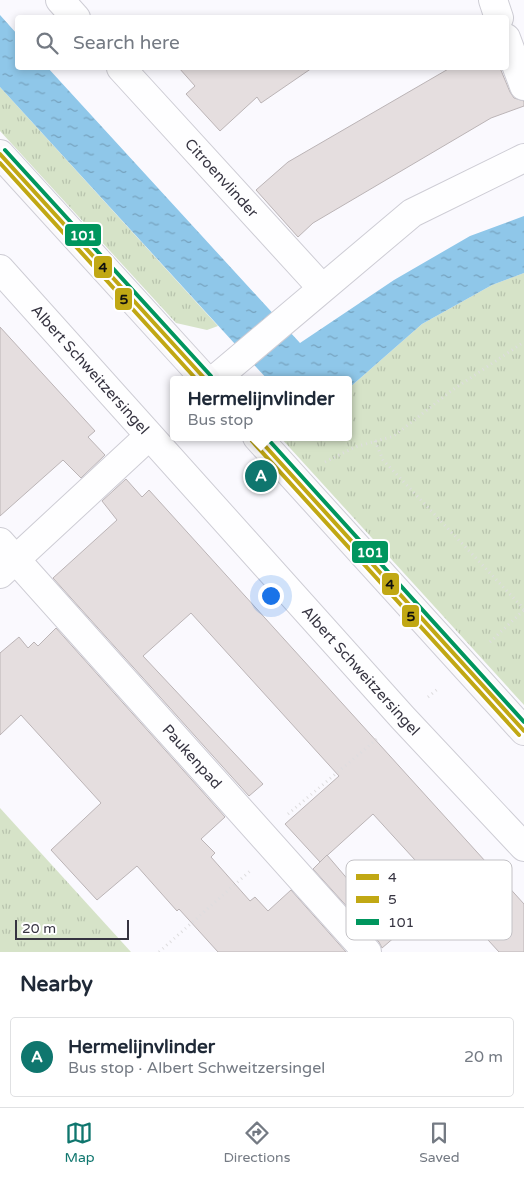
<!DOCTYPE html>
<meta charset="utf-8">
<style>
body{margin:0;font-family:"Varela Round",sans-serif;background:#f6f6f7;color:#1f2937}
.scale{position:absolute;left:15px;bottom:12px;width:114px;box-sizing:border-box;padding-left:5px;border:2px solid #363441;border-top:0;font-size:14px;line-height:18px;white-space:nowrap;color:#363441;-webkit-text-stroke:4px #fff;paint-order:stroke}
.you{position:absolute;left:270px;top:595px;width:18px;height:18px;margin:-12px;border:4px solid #fff;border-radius:50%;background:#1a73e8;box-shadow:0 0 0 8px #1a73e833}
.badge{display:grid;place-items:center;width:32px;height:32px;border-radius:50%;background:#0f766e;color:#fff;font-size:16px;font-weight:700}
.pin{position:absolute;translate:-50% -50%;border:2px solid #fff;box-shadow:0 1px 5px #0006}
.popup{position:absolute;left:170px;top:376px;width:182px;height:65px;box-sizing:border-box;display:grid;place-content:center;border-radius:5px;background:#fff;filter:drop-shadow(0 1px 4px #0005);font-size:16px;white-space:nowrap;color:#747a83}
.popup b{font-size:19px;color:#1f2937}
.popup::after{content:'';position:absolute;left:50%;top:100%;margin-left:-10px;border:10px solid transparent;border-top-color:#fff}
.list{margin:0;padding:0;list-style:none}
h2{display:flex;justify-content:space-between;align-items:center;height:65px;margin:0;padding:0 20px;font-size:21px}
h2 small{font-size:16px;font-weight:400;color:#747a83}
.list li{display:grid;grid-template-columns:32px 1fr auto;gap:15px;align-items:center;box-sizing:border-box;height:80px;margin:0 10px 10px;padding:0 10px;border:1px solid #e0e1e3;border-radius:5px}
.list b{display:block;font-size:19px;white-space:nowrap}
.list p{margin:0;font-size:16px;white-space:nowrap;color:#747a83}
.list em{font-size:16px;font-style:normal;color:#747a83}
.icon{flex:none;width:28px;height:28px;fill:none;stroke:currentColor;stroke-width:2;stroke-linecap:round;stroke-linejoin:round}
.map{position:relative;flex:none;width:524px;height:952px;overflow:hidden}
.search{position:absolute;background:#fff;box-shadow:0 2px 8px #0003;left:15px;right:15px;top:15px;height:55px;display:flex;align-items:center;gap:12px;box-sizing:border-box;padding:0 18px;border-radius:5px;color:#747a83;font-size:19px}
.sheet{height:155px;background:#fff}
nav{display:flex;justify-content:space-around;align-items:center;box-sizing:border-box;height:70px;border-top:1px solid #e0e1e3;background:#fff;font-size:14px;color:#747a83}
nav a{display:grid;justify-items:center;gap:2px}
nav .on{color:#0f766e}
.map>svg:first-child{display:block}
</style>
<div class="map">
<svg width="524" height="952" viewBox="0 0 524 952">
<defs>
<pattern id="grass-tufts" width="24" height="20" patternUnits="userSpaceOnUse" patternTransform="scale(1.25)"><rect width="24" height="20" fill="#d6e3c8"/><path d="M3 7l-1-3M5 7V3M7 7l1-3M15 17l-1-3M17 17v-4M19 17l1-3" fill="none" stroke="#b8c3ad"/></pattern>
<pattern id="water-ripples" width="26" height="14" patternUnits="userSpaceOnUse" patternTransform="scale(1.25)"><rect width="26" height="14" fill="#8fc7e9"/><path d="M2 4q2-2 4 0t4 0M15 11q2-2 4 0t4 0" fill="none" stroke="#76a2be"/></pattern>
</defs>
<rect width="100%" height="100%" fill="#faf9fe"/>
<g fill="url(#grass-tufts)">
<polygon points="0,87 218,326 207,330 176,323 0,131"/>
<polygon points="524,273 524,705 280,437 348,437 349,388 422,324 492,285"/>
<polygon points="0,808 131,952 0,952"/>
</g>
<polygon fill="url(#water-ripples)" points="0,15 17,34 18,68 48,68 300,343 394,280 470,236 524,216 524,273 492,285 422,324 349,388 348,380 268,380 0,87"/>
<g fill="#e5dedf" stroke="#bbb4b6">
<polygon points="179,68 312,68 261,103 257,97 220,131 186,94 195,86"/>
<polygon points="450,68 500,68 510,92 514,98 524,101 524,106 491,118 313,223 298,237 256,190 288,162"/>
<polygon points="0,327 95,431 88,437 105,455 81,478 63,460 0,516"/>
<polygon points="126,479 142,497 149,490 524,904 524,952 499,952 373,814 320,862 285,824 339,776 191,613 143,656 263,784 249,796 53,578 117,520 102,501"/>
<polygon points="56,628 225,817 201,839 215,853 211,857 250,901 255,897 268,911 291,890 346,952 218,952 179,909 177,911 137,866 97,900 51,850 101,803 21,715 0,735 0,653 19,637 28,648 34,642 38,646"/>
<polygon points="327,855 396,936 382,948 379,942 313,869"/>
</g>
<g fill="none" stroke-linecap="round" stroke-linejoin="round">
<defs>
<g id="street">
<polyline points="60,0 76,18"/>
<polyline points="493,0 499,18"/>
<polyline points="506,38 524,86"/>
<path id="s1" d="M121 68 322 288"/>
<path id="s2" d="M0 269 403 718 524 847"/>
<polyline points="214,380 412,213 524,158"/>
<path id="s3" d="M0 542 367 952"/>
<polyline points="0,574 149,436"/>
</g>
<g id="secondary">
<polyline points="0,154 206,380"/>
<polyline points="257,437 524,731"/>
</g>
</defs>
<use href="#street" stroke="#cecdd5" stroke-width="30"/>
<use href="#secondary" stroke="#cecdd5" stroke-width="30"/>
<g stroke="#dedddf" stroke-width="3" stroke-dasharray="1 4" stroke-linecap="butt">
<polyline points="375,441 383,460 524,609"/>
<polyline points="325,462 355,447 394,436 451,391 524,342"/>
<polyline points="490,642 524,610"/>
<polyline points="428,697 439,688"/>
<polyline points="288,814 377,739"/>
<polyline points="159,952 250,871"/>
</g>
<use href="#street" stroke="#fefeff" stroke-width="28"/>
<use href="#secondary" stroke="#faf9fb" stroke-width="28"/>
<defs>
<g id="bus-1">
<polyline points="0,154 206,380"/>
<polyline points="257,437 524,731"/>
</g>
<g id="bus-2">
<polyline points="0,163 197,380"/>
<polyline points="252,441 519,735"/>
</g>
<g id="bus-3">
<polyline points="5,150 211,376"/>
<polyline points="266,437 524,722"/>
</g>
</defs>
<use href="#bus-1" stroke="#fff" stroke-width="8"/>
<use href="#bus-2" stroke="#fff" stroke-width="8"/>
<use href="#bus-3" stroke="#fff" stroke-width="8"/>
<use href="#bus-1" stroke="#c1a814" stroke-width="4"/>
<use href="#bus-2" stroke="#c1a814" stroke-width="4"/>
<use href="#bus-3" stroke="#00965e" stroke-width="4"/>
</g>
<g text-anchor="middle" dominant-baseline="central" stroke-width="5" stroke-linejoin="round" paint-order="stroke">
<g font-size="15" fill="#363441" stroke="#fff">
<text stroke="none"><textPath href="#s1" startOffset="149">Citroenvlinder</textPath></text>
<text stroke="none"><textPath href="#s2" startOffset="135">Albert Schweitzersingel</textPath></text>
<text stroke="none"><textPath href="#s2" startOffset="540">Albert Schweitzersingel</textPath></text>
<text stroke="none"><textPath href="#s3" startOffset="288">Paukenpad</textPath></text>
</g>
</g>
<rect x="346" y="860" width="166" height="80" rx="8" fill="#fff" stroke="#c3c2c6" stroke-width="1"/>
<rect x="356" y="874" width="23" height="6" fill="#c1a814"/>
<rect x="356" y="896" width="23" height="7" fill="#c1a814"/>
<rect x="356" y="919" width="23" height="6" fill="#00965e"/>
<g font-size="14" fill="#363441">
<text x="388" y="882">4</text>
<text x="388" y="904">5</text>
<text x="388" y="927">101</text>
</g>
<g stroke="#fff" stroke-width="2">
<rect x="64" y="223" width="38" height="24" rx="5" fill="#00965e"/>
<rect x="93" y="255" width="20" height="24" rx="5" fill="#c1a814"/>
<rect x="114" y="287" width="19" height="24" rx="5" fill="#c1a814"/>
<rect x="351" y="540" width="38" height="24" rx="5" fill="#00965e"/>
<rect x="381" y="572" width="19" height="24" rx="5" fill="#c1a814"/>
<rect x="401" y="604" width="19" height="24" rx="5" fill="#c1a814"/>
</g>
<g font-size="14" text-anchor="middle" font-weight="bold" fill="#fff">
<text x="83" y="240">101</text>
<text x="370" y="557">101</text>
</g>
<g font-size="14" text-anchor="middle" font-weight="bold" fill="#111">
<text x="103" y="272">4</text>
<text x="124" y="304">5</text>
<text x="390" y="589">4</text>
<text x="411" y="621">5</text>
</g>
</svg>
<div class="scale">20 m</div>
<div class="you"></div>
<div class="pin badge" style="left:261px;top:476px">A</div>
<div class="popup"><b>Hermelijnvlinder</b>Bus stop</div>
<div class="search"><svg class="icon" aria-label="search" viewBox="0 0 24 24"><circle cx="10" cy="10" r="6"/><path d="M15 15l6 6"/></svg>Search here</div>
</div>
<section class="sheet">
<h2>Nearby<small></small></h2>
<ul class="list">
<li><span class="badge">A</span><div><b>Hermelijnvlinder</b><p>Bus stop · Albert Schweitzersingel</p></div><em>20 m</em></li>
</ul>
</section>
<nav>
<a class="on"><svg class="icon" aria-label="map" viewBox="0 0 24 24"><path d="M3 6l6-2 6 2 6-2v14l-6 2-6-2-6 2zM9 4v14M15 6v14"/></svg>Map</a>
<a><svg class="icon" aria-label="directions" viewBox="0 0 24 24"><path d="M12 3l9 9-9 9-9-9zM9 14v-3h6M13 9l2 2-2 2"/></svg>Directions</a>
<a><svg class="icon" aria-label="saved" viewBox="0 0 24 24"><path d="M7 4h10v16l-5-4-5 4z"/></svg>Saved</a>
</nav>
